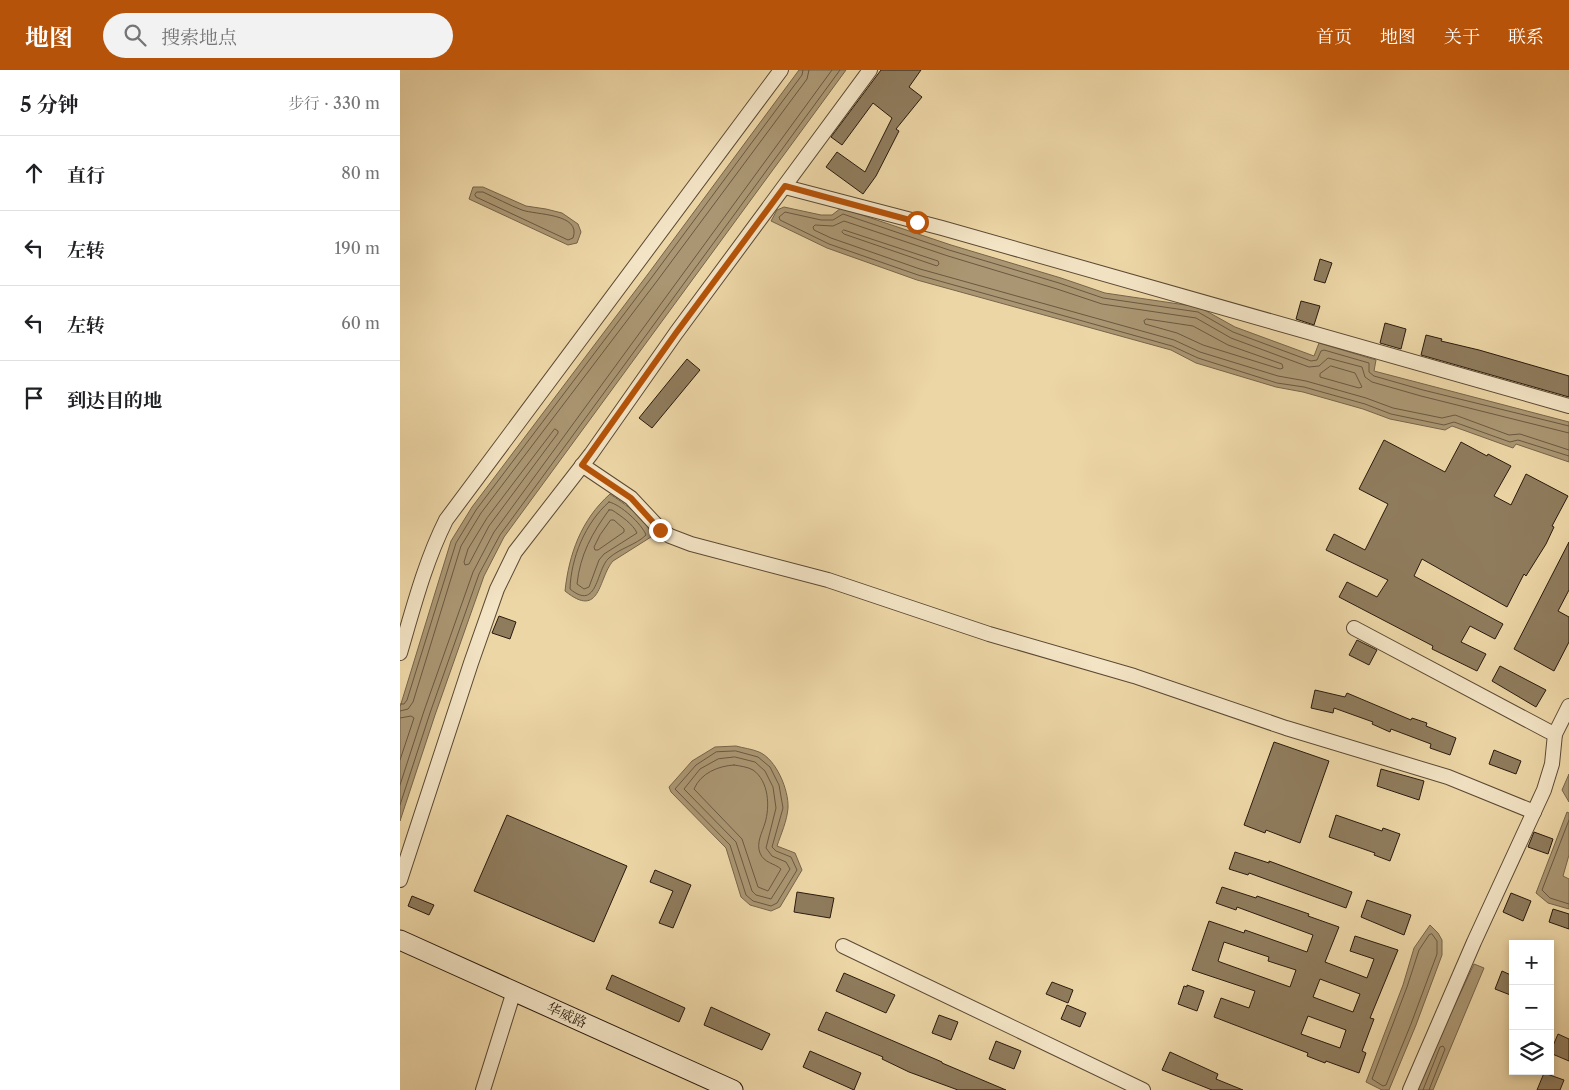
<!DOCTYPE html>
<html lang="zh">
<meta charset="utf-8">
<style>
body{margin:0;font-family:"Libre Caslon Text","Noto Serif SC",serif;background:#f2f2f2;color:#202124}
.controls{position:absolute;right:15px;bottom:15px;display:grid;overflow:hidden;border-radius:0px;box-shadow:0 2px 8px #0003}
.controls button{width:45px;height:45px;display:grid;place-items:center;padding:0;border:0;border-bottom:1px solid #e0e0e0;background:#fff;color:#202124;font:25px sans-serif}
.stop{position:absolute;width:15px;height:15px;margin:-11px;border:4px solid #b45309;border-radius:50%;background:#fff}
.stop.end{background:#b45309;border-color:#fff;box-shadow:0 1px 5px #0008}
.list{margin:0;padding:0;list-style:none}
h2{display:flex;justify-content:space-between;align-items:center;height:65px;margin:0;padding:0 20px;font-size:21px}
h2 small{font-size:16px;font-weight:400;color:#757577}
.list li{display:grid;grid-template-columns:32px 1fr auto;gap:15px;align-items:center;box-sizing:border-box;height:75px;padding:0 20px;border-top:1px solid #e0e0e0}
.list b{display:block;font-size:19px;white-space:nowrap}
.list em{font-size:16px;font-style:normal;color:#757577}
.icon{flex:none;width:28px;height:28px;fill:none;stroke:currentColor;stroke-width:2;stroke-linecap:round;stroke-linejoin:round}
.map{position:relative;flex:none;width:1169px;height:1020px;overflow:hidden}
header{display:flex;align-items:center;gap:30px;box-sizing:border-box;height:70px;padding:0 25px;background:#b45309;color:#fff}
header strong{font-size:24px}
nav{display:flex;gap:28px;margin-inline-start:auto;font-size:18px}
.search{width:350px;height:45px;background:#f2f2f2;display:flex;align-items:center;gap:12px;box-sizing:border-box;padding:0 18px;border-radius:28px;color:#757577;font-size:19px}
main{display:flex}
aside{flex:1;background:#fff}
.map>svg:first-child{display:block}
</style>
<header>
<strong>地图</strong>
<div class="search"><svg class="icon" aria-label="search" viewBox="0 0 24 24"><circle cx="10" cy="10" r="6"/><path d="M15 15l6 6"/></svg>搜索地点</div>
<nav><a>首页</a><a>地图</a><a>关于</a><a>联系</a></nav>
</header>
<main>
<aside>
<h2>5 分钟<small>步行 · 330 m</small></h2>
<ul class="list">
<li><svg class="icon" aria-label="ahead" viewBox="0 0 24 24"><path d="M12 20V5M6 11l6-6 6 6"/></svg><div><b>直行</b></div><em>80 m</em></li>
<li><svg class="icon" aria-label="left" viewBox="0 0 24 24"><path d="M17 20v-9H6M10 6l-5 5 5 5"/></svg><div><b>左转</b></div><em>190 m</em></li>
<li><svg class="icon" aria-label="left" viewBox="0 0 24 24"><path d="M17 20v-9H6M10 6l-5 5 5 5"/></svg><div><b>左转</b></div><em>60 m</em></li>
<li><svg class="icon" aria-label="arrive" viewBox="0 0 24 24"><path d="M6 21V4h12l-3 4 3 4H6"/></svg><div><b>到达目的地</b></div></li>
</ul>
</aside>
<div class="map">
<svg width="1169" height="1020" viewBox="0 0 1169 1020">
<rect width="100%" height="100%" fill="#edd6a6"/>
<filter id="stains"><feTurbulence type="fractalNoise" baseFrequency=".004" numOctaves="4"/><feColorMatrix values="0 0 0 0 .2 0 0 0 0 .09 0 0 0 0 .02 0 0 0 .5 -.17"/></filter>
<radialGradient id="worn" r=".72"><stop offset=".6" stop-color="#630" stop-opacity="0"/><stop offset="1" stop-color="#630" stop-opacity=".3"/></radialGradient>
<g fill="#aa9672" stroke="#76644a">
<polygon points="399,0 446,0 104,467 84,506 35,645 0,751 0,637 51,471 72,437 248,204"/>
<polygon points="73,117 83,117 126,136 146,139 162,143 178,154 181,162 177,173 168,175 69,129"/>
<polygon points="384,137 421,145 432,145 441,138 551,175 661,208 705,223 799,237 835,257 914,286 919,273 976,290 974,301 1169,352 1169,392 1116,374 1113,378 1052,356 1045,360 990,349 963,339 903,322 876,317 796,293 771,280 517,210 427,178 371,151 377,140"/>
<path d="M210 424C223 433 251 451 251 467L213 491C198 508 201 550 165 521 169 484 181 450 210 424Z"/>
<path d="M336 676C343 678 352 679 359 682 376 689 389 720 388 738 387 751 381 764 377 776L395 783 402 800 380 837 371 841 350 835 341 827 326 778 271 722 269 717 292 691 315 677Z"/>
<polygon points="1169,704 1169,732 1162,720"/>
<polygon points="1167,742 1169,743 1169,785 1163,806 1169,809 1169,839 1148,833 1136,823"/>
<polygon points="1030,855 1038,863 1042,870 1042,885 1016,955 989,1020 982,1020 966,1012 1003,915 1014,878"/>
<polygon points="1074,894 1084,898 1033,1020 1017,1020 1031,986"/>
</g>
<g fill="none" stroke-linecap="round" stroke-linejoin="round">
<g stroke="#6a5840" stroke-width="1">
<path d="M77 122H83C96 128 109 135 122 140 135 145 182 143 173 168L168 170 76 127 75 125Z"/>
<polygon points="444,160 538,191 539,194 537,196 444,164 442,162"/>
<polygon points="747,249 793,256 828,275 882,294 883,298 880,299 803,275 777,263 745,254 744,251"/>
<polygon points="931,296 955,303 962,317 959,318 920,307 920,304"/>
<polyline points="1169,356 1023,320 974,306 969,302 969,293 924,280 921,281 917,290 911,291 833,262 798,242 703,228 659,213 549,180 443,144 433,150 421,150 385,142 379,147 380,150 429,174 518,205 772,276 798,288 877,313 904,317 965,334 991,344 1044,355 1054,352 1110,372 1118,370 1169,386"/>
<polygon points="155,359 158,361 158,363 89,456 69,494 65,495 64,492 68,479 87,448"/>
<polyline points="1169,363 1021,326 972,312 965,307 962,297 928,288 919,296 909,297 831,268 796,248 702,234 657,219 548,186 444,151 433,156 415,155 413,157 414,160 431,168 520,199 774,270 800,282 878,306 906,311 966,328 993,338 1042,348 1055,345 1109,365 1120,364 1169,380"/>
<path d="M209 432C220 434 242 454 246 465 236 475 220 478 209 488 196 499 198 542 170 519 171 488 185 453 209 432Z"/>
<path d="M209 440H212C221 446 233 454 237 463L204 484 199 490 189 517 184 519 177 514C180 485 192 463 209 440Z"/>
<polygon points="211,450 214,450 224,459 224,462 198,480 195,480 194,477 200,465"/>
<polyline points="0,634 4,634 7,630 56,473 76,440 252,207 402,5 403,0"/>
<polyline points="0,641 8,639 13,632 61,476 81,443 257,211 407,9 409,0"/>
<polyline points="0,648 11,646 14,648 0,690"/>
<polygon points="336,681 358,687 370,697 379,715 383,738 372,777 376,781 391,787 397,800 377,833 371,836 353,831 346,825 330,775 275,719 296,695 316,682"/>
<polygon points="335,687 355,692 365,701 373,717 376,738 366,778 372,786 386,792 390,799 371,829 356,825 352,821 336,772 284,719 300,699 318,689"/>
<path d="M334 695C340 696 348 697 353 700 369 711 370 737 365 753 362 763 356 773 360 783 364 793 374 793 381 799L368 821 358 817 342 769 294 719C301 703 318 696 334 695Z"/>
<polyline points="0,715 24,641 73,502 94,462 432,0"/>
<polyline points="0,735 30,643 79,504 100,465 440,0"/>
<polyline points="1169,750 1142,820 1150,828 1169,834"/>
<polygon points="1032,864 1037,871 1037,884 1011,954 986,1015 983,1016 972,1009 1007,917 1019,880 1029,865"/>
<polyline points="1023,1020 1040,977 1043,976 1045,979 1029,1020"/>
</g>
</g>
<g fill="#8f7c5d" stroke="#291a0e" fill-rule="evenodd">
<polygon points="481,0 521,0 509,17 522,27 496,59 499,61 476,106 463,124 426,97 437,82 465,102 492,48 473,33 442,75 431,67"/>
<polygon points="920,189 932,193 925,213 914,210"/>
<polygon points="901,231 920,236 914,255 896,249"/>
<polygon points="985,253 1006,259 1001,279 980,273"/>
<polygon points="1026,265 1042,269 1041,271 1079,280 1169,306 1169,327 1021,285"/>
<polygon points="287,289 300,300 252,358 239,348"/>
<polygon points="984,370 1045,402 1061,372 1087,386 1088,384 1111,396 1094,426 1111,435 1126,404 1168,426 1152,456 1154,457 1146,474 1126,506 1124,504 1107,537 1022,489 1014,506 1103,554 1095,569 1070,556 1061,572 1086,584 1077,601 1032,579 1033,576 939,527 947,512 977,527 988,510 926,480 934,464 965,480 988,434 959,419"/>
<polygon points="1169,472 1169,520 1158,541 1169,547 1169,572 1154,601 1114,579"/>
<polygon points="99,546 116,552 110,569 92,563"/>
<polygon points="957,570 977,580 969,595 949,585"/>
<polygon points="1100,596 1146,620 1136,637 1092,611"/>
<polygon points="915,620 945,627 947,623 1011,650 1012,648 1027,653 1026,656 1056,668 1050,685 1030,678 1031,674 991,659 990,662 972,654 973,652 934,638 933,643 911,638"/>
<polygon points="874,672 929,691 900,773 866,760 865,763 844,755"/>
<polygon points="1094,680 1121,691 1116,704 1089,694"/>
<polygon points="981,699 1024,711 1019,730 977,716"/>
<polygon points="107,745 227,796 194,872 74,821"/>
<polygon points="936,745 982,761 983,758 1000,764 990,791 974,785 975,783 929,767"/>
<polygon points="1134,762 1153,769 1148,784 1128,777"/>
<polygon points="835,782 869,793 869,791 952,822 946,838 849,803 848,805 829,799"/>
<polygon points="255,800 291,815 273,858 259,853 273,821 250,812"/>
<path d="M822 817 856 828 857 826 909 844 908 846 939 857 925 892 967 908 974 889 950 881 955 866 998 880 970 948 974 949 962 981 966 983 959 1003 926 991 925 993 907 986 908 983 814 947 821 928 849 938 855 921 792 900 809 851 844 863 845 860 907 882 913 865 837 837 836 840 816 833ZM824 872 869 887 868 891 896 900 890 917 820 892 818 891ZM920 909 960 924 953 942 913 927ZM908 946 946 960 940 978 901 964Z"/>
<polygon points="397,822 434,828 430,848 394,842"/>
<polygon points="1111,823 1131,831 1123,851 1103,842"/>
<polygon points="12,826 34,835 29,845 8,836"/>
<polygon points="967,830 1011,845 1004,865 961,847"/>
<polygon points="1153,839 1169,844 1169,859 1149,852"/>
<polygon points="1102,901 1113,906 1113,926 1095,919"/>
<polygon points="444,903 495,925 486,943 436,921"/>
<polygon points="212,905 285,938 279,952 206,919"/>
<polygon points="652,912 673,920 668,933 646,924"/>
<polygon points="787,915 804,921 797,941 778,934 784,916 787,917"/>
<polygon points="667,935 686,943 680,957 661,949"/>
<polygon points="311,937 370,964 362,980 304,955"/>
<polygon points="426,942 542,992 542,993 606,1020 558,1020 509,1002 482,989 483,987 418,960"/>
<polygon points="539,945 558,952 551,970 532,963"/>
<polygon points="1158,964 1169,969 1169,991 1150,983"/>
<polygon points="596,971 621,981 614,999 589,989"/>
<polygon points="410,981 461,1003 454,1020 403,997"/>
<polygon points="770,982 818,1004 816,1009 843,1020 812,1020 762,1000"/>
<polygon points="1144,1003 1164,1010 1160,1020 1137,1020"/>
</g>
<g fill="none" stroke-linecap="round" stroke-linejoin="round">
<defs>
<g id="minor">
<polyline points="385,117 542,158 1169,336"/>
<polyline points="182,395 231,428 260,459 270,466 291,474 428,510 589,564 734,606 886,658 1048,707 1134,742"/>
<polyline points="954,558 1148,661 1155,664"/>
<path d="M0 583C13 539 25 492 46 450L381 0"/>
<polyline points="0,810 71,593 97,519 115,482 191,384 276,263 470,0"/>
<polyline points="443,876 743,1020"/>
<polyline points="83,1020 114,921"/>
<polyline points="1010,1020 1074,872 1144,720 1152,694 1155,664 1169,636"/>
</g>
<polyline id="secondary" points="0,870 333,1020"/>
</defs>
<use href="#minor" stroke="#5a4934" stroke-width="16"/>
<use href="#secondary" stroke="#291a0e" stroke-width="21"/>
<use href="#minor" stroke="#f3e4c5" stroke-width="14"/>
<use href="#secondary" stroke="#f3e4c5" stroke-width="19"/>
</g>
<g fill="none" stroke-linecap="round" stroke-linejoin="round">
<polyline stroke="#b45309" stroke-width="6" points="260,460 231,428 182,395 276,263 385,116 517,152"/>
</g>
<g text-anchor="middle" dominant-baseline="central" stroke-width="4" stroke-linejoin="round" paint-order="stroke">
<g font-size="14" fill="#291a0e" stroke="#f3e4c5">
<text transform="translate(167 945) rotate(24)">华威路</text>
</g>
</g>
<rect width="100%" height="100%" filter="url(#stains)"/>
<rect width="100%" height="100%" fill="url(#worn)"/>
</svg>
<div class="controls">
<button>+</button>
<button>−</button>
<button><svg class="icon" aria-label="layers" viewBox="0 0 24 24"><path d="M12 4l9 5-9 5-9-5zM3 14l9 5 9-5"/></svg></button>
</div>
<div class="stop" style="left:517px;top:152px"></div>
<div class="stop end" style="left:260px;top:460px"></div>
</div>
</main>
